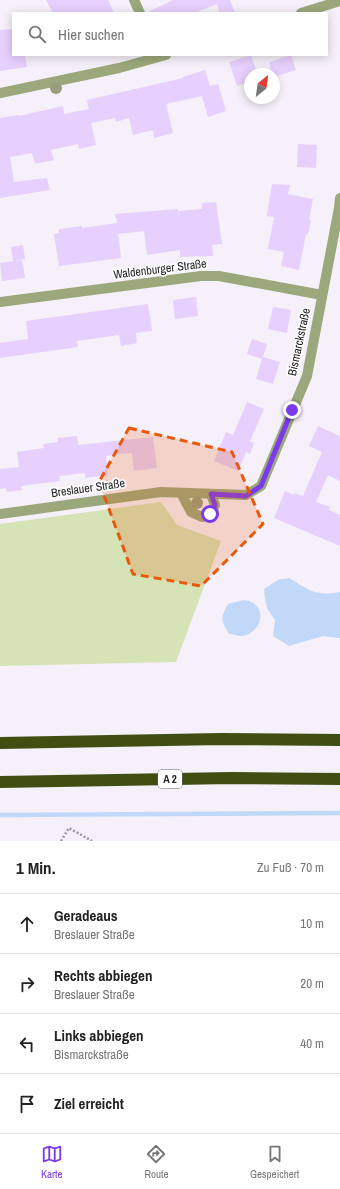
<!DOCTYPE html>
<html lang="de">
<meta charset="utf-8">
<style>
body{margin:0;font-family:"Archivo Narrow",sans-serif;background:#f2f2f2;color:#222}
.compass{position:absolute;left:244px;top:68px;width:36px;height:36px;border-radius:50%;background:#fff;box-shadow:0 2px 10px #0003;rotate:29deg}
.stop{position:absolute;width:12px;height:12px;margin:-9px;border:3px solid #7c3aed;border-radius:50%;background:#fff}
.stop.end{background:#7c3aed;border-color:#fff;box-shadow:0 1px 4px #0008}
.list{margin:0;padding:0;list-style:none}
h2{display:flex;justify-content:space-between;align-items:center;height:52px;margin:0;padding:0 16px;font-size:17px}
h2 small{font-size:13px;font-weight:400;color:#767676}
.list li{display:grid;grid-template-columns:26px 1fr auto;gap:12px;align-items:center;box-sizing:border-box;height:60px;padding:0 16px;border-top:1px solid #e0e0e0}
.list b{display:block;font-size:15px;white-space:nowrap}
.list p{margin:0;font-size:13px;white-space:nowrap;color:#767676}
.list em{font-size:13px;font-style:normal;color:#767676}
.icon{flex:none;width:22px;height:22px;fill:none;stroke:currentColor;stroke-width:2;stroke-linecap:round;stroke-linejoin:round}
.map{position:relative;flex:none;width:340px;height:841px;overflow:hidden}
.search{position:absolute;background:#fff;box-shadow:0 2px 10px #0003;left:12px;right:12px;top:12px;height:44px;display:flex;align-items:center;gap:10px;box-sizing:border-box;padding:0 14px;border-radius:0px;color:#767676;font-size:15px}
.sheet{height:292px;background:#fff}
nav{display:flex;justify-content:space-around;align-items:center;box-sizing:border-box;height:56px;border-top:1px solid #e0e0e0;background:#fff;font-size:11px;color:#767676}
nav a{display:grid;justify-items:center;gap:2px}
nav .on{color:#7c3aed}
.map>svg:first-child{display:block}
</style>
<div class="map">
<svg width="340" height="841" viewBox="0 0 340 841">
<rect width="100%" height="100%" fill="#f5f0f9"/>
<polygon fill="#d6e3b6" points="161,502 177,525 221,541 176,662 0,666 0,524"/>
<g fill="#c1d8f8">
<path d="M289 578C309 590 316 597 340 592V638L323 636 289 646 273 636 275 620 267 608 265 598 264 589 278 580Z"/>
<path d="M244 600C269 603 263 633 242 636 238 636 233 634 229 634 221 621 220 618 228 604Z"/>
</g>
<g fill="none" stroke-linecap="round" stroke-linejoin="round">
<polyline stroke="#c1d8f8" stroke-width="4.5" points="0,815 340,813"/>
</g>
<g fill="#e7d0fd">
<polygon points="46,0 108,0 114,13 53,13"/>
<polygon points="173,0 230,0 235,13 220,13 217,4 194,13 146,13"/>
<polygon points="13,29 13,55 25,55 27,67 0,71 0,30"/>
<polygon points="251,55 257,73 248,76 250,82 237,86 229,62"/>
<polygon points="291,55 296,70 274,77 274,74 272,74 269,62"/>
<polygon points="205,70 210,86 218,84 226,111 208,117 202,96 166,104 173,133 154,138 153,130 133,135 129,118 116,122 115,118 91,123 96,145 79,149 78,144 51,150 54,160 35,164 32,153 10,157 14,182 47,178 50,190 0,198 0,118 19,115 19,116 63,106 64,114 89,109 87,100 183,78 183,77"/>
<polygon points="298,144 317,145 316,168 297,167"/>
<polygon points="272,184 290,185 288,194 313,199 309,220 311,221 308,234 306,234 299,270 281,266 284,252 268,249 274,217 267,216"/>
<polygon points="216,202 222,244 212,245 213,256 180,257 180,250 147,255 144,231 118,234 118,232 121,258 59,266 54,234 59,233 59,229 82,226 82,228 117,223 115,214 178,209 178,211 202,209 202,203"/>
<polygon points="23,245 25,259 13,261 11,247"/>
<polygon points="22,260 25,278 2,281 0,263"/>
<polygon points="196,297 198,316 175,319 173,300"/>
<polygon points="148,304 152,331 136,333 137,343 121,346 119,335 77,341 78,347 0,358 0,343 28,339 26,321"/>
<polygon points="273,307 291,310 287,333 268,329"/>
<polygon points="252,339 267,344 263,357 280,362 273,384 256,379 262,359 247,354"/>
<polygon points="247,402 264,409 250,441 254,443 250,454 246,452 238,471 214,461 226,432 233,435"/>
<polygon points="318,426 340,436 340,481 328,475 316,502 330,507 329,510 340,515 340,546 274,518 285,491 294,495 294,493 303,496 322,452 309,446"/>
<polygon points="77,436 78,445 153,437 157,468 134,471 132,453 118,454 106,456 108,475 85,478 85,473 59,476 60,481 21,486 22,490 7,492 6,488 0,489 0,469 19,467 17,452 44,448 43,444 58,442 58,438"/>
</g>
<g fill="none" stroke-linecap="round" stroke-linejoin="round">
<polyline stroke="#9b979e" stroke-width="2.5" stroke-dasharray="2 2" stroke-linecap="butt" points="61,841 69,828 92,841"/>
<g stroke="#9aa87b" stroke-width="10">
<polyline points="134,0 140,13"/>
<polyline points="301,13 340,1"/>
<polyline points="0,93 119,68 166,55"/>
<polyline points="0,302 201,276 219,276 322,295"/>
<polyline points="181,493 191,512 202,517 210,514 215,505 211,494"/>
<polyline points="0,514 161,492 246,495 261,486 307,376 339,208 340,198"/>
</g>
<g stroke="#404f11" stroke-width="12">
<polyline points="0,743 221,739 340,740"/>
<polyline points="0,782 232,778 340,779"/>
</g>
</g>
<g fill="#999e7e">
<circle cx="56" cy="88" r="6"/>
<circle cx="197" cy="503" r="6"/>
</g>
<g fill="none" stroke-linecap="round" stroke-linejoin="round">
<polyline stroke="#7c3aed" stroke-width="5" points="210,514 215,505 211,494 246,496 261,486 292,410"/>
</g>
<path fill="#e8590c" fill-opacity="0.2" stroke="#e8590c" stroke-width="3" stroke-dasharray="8 5" stroke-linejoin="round" d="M129 428 232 452 263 524 201 586 133 574 99 482Z"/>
<g text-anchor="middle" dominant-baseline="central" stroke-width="3.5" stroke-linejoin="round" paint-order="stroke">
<rect fill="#fff" stroke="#666568" stroke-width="1" x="158" y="770" width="24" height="18" rx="3"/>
<g font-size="11" font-weight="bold" fill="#252327">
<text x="170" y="779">A 2</text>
</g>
<g font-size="12" fill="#252327" stroke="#fff">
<text transform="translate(160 269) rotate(-7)">Waldenburger Straße</text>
<text transform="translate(299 342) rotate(-78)">Bismarckstraße</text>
<text transform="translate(88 488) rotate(-8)">Breslauer Straße</text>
</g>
</g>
</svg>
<svg class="compass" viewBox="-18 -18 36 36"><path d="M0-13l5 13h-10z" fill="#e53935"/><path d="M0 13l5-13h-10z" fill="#767676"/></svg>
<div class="stop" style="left:210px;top:514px"></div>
<div class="stop end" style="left:292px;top:410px"></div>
<div class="search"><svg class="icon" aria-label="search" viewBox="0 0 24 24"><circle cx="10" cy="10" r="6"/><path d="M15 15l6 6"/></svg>Hier suchen</div>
</div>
<section class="sheet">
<h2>1 Min.<small>Zu Fuß · 70 m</small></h2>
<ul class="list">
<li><svg class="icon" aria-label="ahead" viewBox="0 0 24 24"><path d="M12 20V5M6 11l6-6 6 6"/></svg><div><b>Geradeaus</b><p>Breslauer Straße</p></div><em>10 m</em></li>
<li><svg class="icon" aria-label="right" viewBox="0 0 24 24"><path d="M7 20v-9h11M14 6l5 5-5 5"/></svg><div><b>Rechts abbiegen</b><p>Breslauer Straße</p></div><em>20 m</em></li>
<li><svg class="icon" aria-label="left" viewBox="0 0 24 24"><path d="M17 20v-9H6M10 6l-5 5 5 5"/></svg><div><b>Links abbiegen</b><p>Bismarckstraße</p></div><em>40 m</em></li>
<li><svg class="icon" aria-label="arrive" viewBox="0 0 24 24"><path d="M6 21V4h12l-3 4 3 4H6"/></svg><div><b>Ziel erreicht</b></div></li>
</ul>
</section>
<nav>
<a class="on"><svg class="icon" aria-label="map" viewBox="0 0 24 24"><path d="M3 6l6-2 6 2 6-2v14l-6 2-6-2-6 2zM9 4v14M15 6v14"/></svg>Karte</a>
<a><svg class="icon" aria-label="directions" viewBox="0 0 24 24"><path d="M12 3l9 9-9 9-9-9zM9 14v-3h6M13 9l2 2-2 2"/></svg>Route</a>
<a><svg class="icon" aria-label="saved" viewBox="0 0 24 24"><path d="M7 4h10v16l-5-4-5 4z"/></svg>Gespeichert</a>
</nav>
